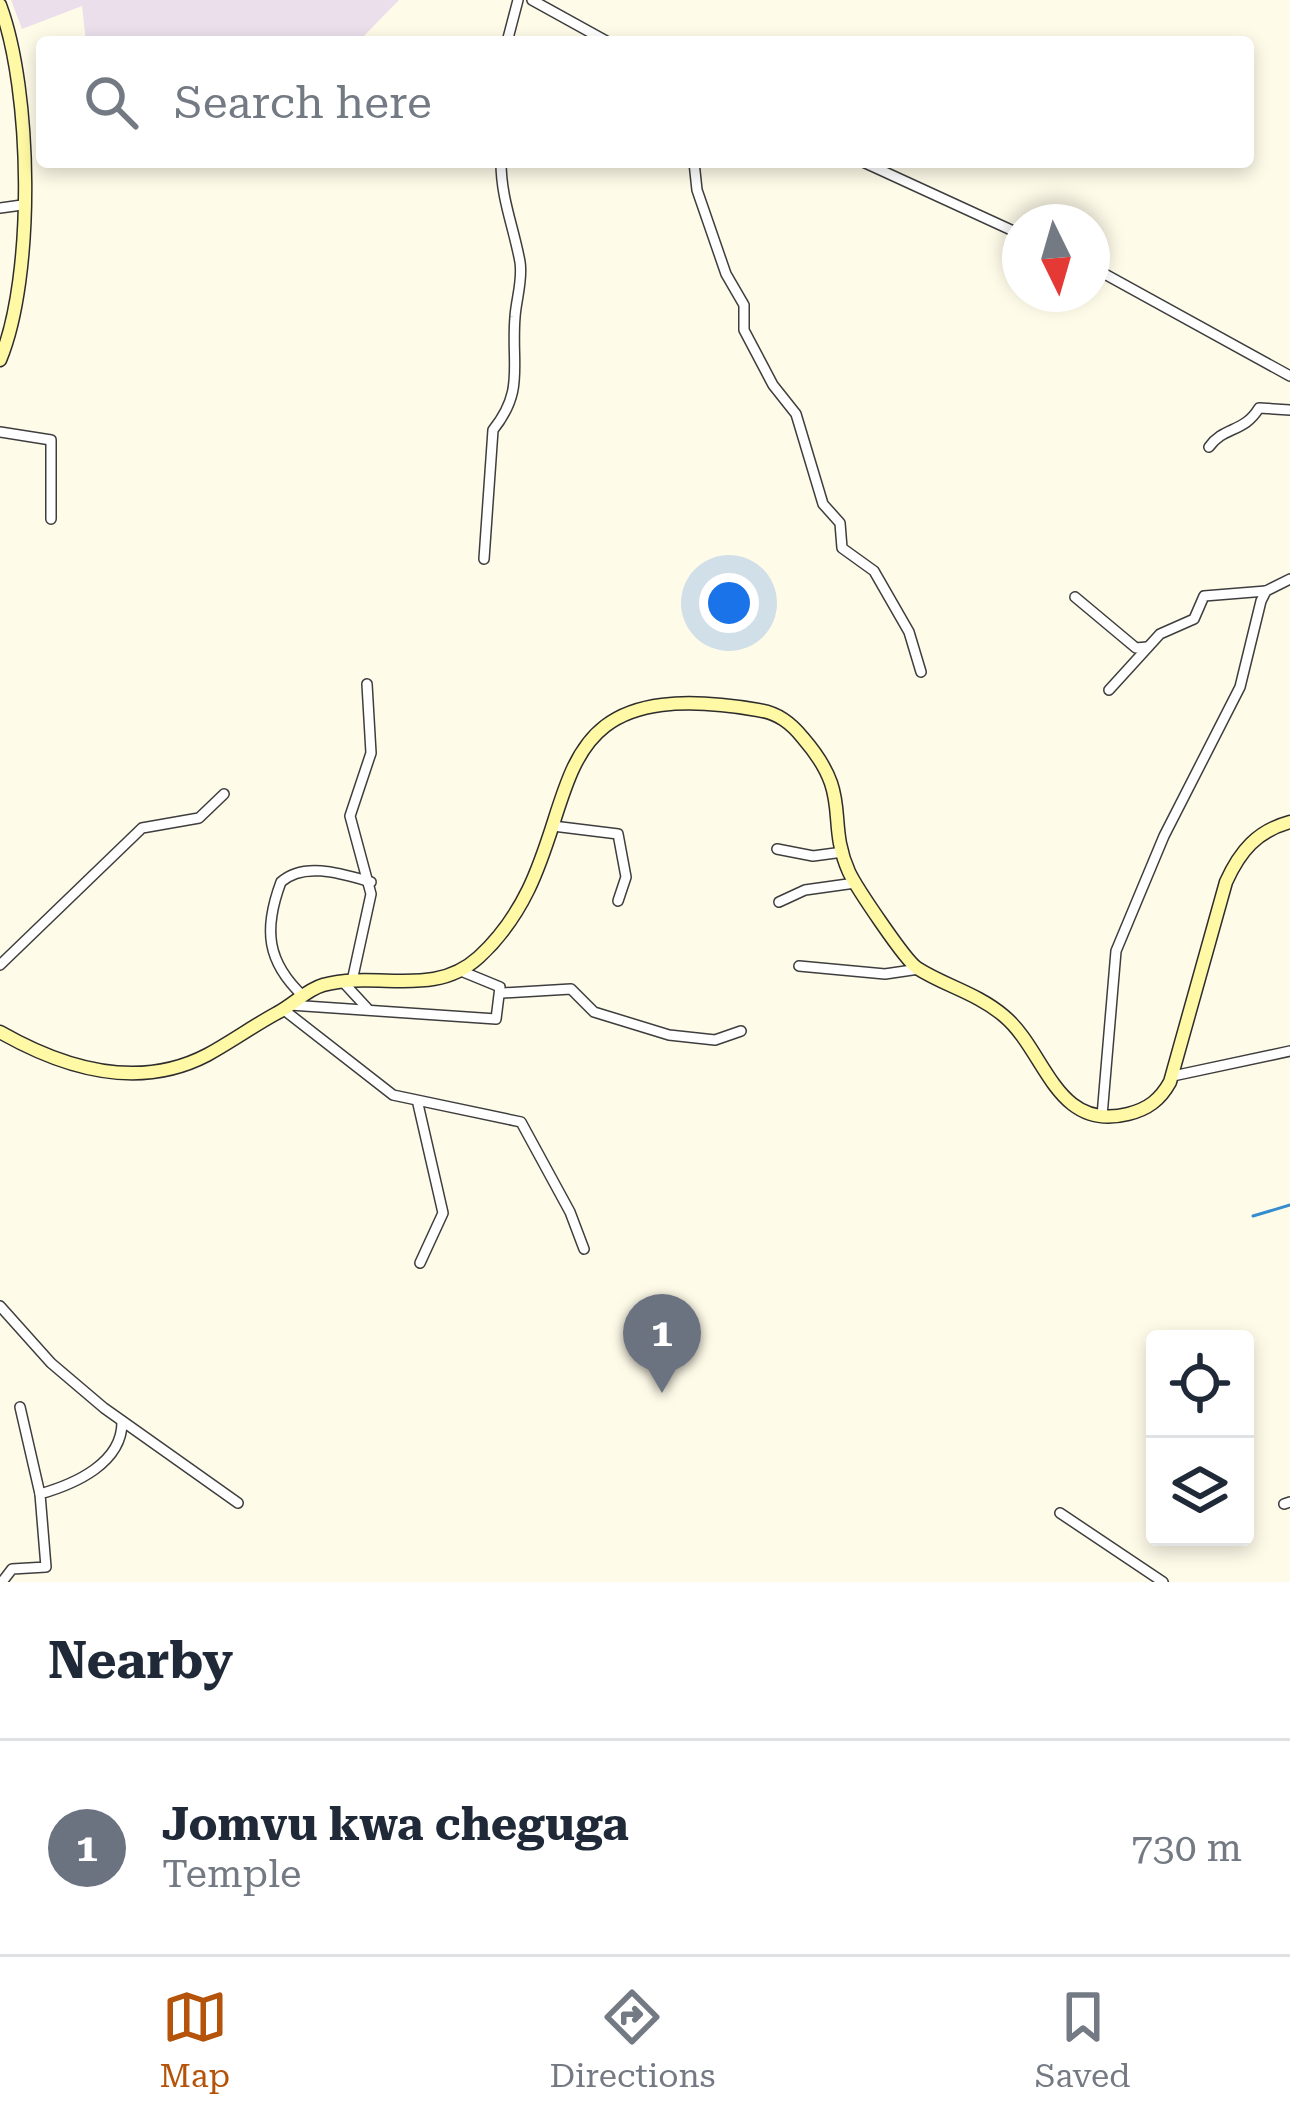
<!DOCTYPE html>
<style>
body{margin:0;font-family:"Roboto Serif",serif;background:#f6f6f7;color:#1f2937}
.controls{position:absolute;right:36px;bottom:36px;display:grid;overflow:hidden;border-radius:12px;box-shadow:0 6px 18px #0003}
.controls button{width:108px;height:108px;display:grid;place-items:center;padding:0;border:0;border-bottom:3px solid #e0e1e3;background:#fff;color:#1f2937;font:60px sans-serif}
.compass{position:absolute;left:1002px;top:204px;width:108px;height:108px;border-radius:50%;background:#fff;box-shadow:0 6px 18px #0003;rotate:175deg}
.you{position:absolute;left:729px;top:603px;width:42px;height:42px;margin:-30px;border:9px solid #fff;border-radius:50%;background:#1a73e8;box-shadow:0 0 0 18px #1a73e833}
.badge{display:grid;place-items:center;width:78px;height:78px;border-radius:50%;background:#b45309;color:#fff;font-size:39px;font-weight:700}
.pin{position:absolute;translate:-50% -99px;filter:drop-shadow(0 3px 6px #0008)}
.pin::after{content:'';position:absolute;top:63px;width:42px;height:36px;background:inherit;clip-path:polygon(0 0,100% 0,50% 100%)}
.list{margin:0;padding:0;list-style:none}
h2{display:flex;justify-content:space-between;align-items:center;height:156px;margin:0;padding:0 48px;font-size:51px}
h2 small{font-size:39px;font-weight:400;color:#747a83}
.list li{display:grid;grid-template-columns:78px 1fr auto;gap:36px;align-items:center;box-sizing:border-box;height:216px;padding:0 48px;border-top:3px solid #e0e1e3}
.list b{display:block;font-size:45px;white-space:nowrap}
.list p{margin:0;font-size:39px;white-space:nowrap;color:#747a83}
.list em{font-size:39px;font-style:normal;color:#747a83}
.icon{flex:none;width:66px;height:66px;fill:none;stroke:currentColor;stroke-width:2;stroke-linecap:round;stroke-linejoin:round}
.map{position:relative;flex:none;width:1290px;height:1582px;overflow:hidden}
.search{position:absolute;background:#fff;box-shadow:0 6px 18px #0003;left:36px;right:36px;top:36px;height:132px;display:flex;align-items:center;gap:30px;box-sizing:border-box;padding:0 42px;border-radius:12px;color:#747a83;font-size:45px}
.sheet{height:372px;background:#fff}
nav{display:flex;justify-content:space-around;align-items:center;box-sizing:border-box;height:168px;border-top:3px solid #e0e1e3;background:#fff;font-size:33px;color:#747a83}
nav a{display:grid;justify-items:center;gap:6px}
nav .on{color:#b45309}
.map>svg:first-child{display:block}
</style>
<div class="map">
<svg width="1290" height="1582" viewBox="0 0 1290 1582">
<rect width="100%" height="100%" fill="#fffbe9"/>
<polygon fill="#eadfeb" points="11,0 399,0 358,42 86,42 82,6 22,29"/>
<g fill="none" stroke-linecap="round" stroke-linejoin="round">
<polyline stroke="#358cce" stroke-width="3" points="1253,1216 1290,1205"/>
<defs>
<g id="minor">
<polyline points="532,0 608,42"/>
<polyline points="507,42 518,0"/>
<polyline points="694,162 697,190 726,274 744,305 744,330 773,385 796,414 823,504 840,523 842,548 874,571 909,632 921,672"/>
<polyline points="863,162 1020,234"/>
<polyline points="0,208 22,205"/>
<polyline points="1092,267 1290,376"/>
<polyline points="0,432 51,440 51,519"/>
<path d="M1209 447C1224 426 1244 433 1259 408L1290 410"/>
<path d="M484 559 493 430C525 390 511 366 515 317 516 300 523 280 520 262 514 228 501 199 501 162"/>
<polyline points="1075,597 1136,648 1147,647"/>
<polyline points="1109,690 1160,634 1194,619 1204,596 1266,591"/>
<polyline points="553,826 618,834 626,877 618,901"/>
<polyline points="777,849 813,856 843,852"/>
<polyline points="779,902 805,890 855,883"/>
<polyline points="0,965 142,828 199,818 224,794"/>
<polyline points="799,966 885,974 919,969"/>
<polyline points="352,981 371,894 350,816 371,753 367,684"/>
<polyline points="343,982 367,1008"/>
<polyline points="503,993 571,989 594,1012 669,1035 715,1040 741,1031"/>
<path d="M303 996C267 962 263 930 281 882 304 861 343 874 371 882"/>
<polyline points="290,1005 496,1019 500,987 461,971"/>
<polyline points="284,1010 393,1095 521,1122 570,1212 584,1249"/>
<polyline points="1173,1076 1290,1051"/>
<polyline points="418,1104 443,1213 420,1263"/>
<polyline points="1102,1116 1116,951 1164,836 1240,687 1261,601 1266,591 1290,579"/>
<polyline points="0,1306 51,1363 104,1408 238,1503"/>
<polyline points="20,1407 40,1494"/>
<polyline points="1284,1504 1290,1502"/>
<polyline points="1060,1513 1163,1582"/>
<path d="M2 1582 12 1569 46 1567 40 1494C75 1484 123 1463 122 1421"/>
</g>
<g id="secondary">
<path d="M0 5C32 91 35 276 0 360"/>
<path d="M0 1032C63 1068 138 1091 207 1055 231 1042 253 1026 277 1013 293 1005 306 990 323 985 378 970 433 999 479 957 603 842 506 667 758 710 778 713 791 723 803 738 854 797 825 818 849 872 856 887 905 960 917 968 945 986 977 993 1004 1016 1046 1051 1055 1132 1128 1114 1148 1109 1160 1100 1170 1082L1226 882C1240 851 1257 831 1290 822"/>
</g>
</defs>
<use href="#minor" stroke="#3e3e3e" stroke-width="12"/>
<use href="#secondary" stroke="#2d2d2d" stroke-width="15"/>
<use href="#minor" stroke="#fff" stroke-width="9"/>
<use href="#secondary" stroke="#fff8a4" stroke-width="12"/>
</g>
</svg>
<div class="controls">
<button><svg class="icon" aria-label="locate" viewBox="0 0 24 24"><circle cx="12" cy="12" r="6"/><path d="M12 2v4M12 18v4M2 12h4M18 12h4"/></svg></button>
<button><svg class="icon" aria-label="layers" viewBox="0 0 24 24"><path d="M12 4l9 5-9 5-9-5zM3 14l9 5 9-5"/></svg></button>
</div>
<svg class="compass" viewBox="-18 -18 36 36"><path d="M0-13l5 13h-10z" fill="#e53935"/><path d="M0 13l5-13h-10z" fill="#747a83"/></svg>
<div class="you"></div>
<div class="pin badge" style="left:662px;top:1393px;background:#6b7280">1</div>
<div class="search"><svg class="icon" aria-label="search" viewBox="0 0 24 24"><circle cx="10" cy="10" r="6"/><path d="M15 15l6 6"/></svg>Search here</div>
</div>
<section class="sheet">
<h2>Nearby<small></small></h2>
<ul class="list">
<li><span class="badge" style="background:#6b7280">1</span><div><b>Jomvu kwa cheguga</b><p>Temple</p></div><em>730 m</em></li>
</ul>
</section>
<nav>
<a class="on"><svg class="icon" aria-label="map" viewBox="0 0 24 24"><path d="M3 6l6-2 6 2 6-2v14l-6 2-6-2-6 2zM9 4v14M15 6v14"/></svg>Map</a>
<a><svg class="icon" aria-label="directions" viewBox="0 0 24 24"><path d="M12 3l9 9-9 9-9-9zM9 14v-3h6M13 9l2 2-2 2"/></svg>Directions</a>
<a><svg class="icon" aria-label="saved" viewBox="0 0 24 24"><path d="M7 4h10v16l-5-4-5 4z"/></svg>Saved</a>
</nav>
